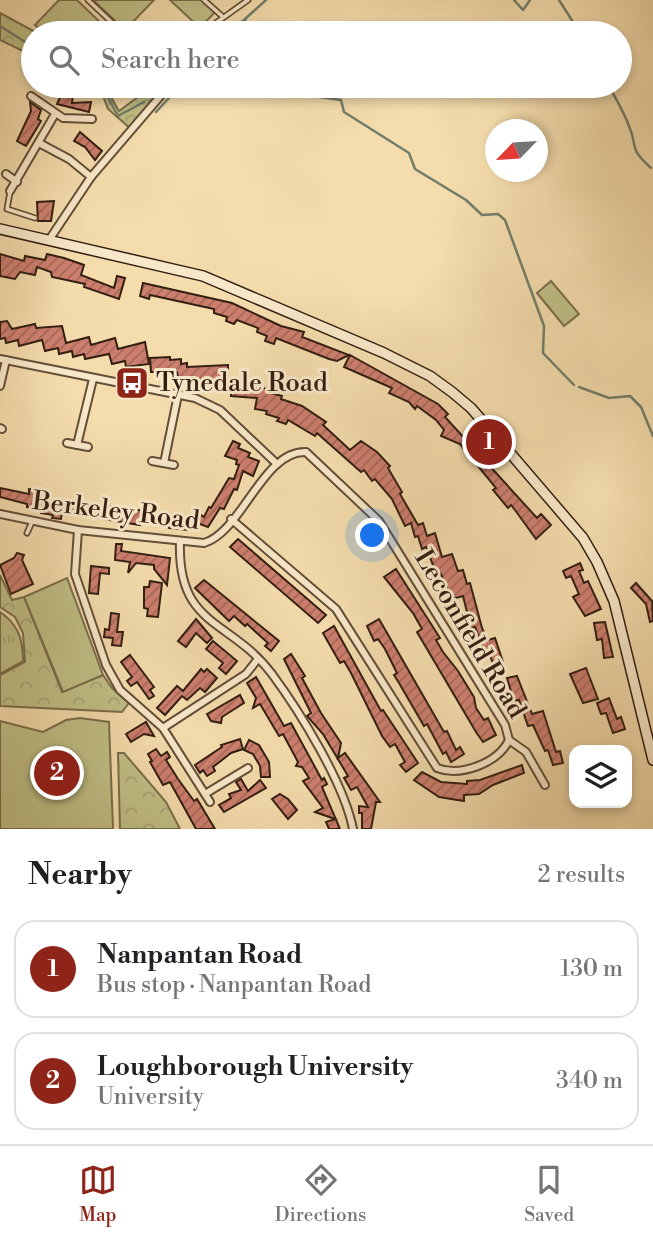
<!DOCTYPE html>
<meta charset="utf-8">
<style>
body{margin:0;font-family:"Libre Bodoni",serif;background:#f6f6f6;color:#202124}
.controls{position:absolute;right:21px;bottom:21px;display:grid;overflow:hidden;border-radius:14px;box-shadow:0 4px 10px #0003}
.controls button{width:63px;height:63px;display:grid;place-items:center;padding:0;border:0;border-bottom:2px solid #e0e0e0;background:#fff;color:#202124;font:35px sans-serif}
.compass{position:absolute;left:485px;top:119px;width:63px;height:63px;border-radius:50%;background:#fff;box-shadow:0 4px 10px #0003;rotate:245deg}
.you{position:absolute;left:373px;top:536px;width:24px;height:24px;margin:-18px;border:5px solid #fff;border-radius:50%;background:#1a73e8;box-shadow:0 0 0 10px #1a73e833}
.badge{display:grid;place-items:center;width:46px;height:46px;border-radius:50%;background:#8f2418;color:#fff;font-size:23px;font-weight:700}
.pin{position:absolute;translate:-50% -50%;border:4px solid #fff;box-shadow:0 2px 7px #0006}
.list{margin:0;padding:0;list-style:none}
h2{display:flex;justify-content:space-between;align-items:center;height:91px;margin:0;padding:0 28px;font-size:30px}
h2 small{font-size:23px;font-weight:400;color:#757577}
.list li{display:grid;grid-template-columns:46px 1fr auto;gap:21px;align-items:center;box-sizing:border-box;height:98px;margin:0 14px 14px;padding:0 14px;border:2px solid #e0e0e0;border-radius:21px}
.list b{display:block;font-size:26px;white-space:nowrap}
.list p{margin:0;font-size:23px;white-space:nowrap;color:#757577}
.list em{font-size:23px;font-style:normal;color:#757577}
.icon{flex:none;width:38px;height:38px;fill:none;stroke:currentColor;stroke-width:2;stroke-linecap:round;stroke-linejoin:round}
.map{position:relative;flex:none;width:653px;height:829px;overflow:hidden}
.search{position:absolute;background:#fff;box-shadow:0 4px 10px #0003;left:21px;right:21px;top:21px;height:77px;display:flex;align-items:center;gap:18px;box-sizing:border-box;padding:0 24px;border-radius:38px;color:#757577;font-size:26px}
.sheet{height:315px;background:#fff}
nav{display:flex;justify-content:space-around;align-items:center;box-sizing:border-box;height:98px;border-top:2px solid #e0e0e0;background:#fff;font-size:19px;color:#757577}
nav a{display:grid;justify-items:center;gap:4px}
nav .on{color:#8f2418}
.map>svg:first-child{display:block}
</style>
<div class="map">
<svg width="653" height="829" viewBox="0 0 653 829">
<defs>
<pattern id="grass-tufts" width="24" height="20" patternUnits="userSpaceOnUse" patternTransform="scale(1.75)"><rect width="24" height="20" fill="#c0bf86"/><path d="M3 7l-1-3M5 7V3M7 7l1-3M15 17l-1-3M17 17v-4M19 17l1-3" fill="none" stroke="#a5a473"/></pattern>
<pattern id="forest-crowns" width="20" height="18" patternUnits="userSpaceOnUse" patternTransform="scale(1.75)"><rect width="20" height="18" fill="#c0bf86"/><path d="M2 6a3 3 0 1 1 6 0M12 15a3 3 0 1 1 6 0" fill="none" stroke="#a5a473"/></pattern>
<pattern id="building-hatch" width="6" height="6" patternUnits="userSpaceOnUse" patternTransform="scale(1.75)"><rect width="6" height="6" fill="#cd7f6e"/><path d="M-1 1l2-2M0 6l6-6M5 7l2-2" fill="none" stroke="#a76759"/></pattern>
</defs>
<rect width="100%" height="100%" fill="#f4dcac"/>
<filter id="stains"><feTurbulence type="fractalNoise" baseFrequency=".00286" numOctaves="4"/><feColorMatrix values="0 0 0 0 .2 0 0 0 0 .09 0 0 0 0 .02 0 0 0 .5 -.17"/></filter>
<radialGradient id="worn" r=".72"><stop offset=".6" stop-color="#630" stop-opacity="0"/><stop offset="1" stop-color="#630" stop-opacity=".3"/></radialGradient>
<path fill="url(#grass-tufts)" stroke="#7a6e4c" stroke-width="2" d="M0 612C18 624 23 639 23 661L0 674Z"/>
<g fill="url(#forest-crowns)" stroke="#7a6e4c" stroke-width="2">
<polygon points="0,13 37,33 33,33 33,56 0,40"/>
<polygon points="75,86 113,86 111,97 119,111 142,94 151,93 158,98 131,129 108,109 103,96"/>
<polygon points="0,575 12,600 24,597 62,692 103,675 112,688 129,703 122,712 0,706 0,675 25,662 23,633 15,617 0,607"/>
<polygon points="118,753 124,753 166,802 180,829 120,829"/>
</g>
<g fill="#c0bf86" stroke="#7a6e4c" stroke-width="2">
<polygon points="59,0 77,0 102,24 94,33 44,33 35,25"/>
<polygon points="93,0 154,0 125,30"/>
<polygon points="170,0 202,0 215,12 200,28"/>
<polygon points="551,281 579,314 564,326 537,293"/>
<polygon points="67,578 103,675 63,692 24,597"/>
<polygon points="80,718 109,722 113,829 0,829 0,721 43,732 66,720"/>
</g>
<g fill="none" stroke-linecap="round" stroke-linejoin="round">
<g stroke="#727d6a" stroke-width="2.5">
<polyline points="514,0 523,10 530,0"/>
<polyline points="559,0 580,33"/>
<polyline points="245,19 266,0"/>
<polyline points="0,26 33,47"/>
<polyline points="255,30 259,33"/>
<polyline points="224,33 244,20 248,23"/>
<polyline points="85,86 104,90 118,116 144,102"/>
<polyline points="302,86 319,97 341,100 344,112 409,153 415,169 466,200 482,215 498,214 505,220 544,326 543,353 574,385"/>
<path d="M609 86C616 99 624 112 629 126 639 149 627 146 651 168"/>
<polyline points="156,112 180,86"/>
<polyline points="579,387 609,398 630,396 641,407 653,436"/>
</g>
</g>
<g fill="url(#building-hatch)" stroke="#331e12" stroke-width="2">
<polygon points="73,94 72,103 91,102 89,112 57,104 61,95"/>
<polygon points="30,102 41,110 38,119 41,121 26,146 17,141 31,111"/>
<polygon points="80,132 102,151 95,160 85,147 74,141"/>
<polygon points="54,201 51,221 38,221 37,202"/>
<polygon points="0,254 24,261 25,256 45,260 47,254 64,258 84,265 81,275 114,288 117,276 125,278 119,299 84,287 85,284 52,277 51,272 37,267 35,275 20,272 15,279 0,276"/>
<polygon points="143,283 232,303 281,326 304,332 302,337 349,355 337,361 329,359 276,338 274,344 265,341 267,336 257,332 258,328 237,320 234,324 226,321 227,317 214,313 214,309 150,295 149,299 140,296"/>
<polygon points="7,321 12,329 35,324 36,328 62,326 66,343 89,337 91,345 115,338 118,349 145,342 149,364 126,367 125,361 112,364 109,354 85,359 84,354 73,357 72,351 59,354 58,348 45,351 42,340 19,346 18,340 6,343 5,338 0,339 0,322"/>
<polygon points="350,355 438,404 448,414 445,417 537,518 541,514 551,525 536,539 515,510 511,505 508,508 493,490 496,488 460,444 441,436 444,430 436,420 417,406 415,409 409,402 389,393 392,388 344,367"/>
<polygon points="170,357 170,360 181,359 181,364 187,363 187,367 228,365 228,381 256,384 256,387 268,389 267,392 282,396 281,399 302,406 326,422 323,425 350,450 361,441 377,452 390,466 388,468 402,492 400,494 418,525 423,523 427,536 435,533 442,557 452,554 458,571 463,570 467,584 470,583 482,628 488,640 495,638 503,662 493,664 489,652 485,653 475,627 471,628 463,596 452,599 440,572 436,573 426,547 422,549 418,536 415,537 411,523 405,526 392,499 375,479 372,481 364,470 361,472 317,433 315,436 288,420 286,424 277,421 279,418 266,414 267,411 255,409 257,398 231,396 231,390 219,390 219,384 206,386 205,380 178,378 177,372 151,372 150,358"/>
<polygon points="233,441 240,444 238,448 250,453 248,457 259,461 253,476 243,471 237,490 234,489 224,509 220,508 208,527 197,523 201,515 204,517 209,507 211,508 229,478 234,479 239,465 236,464 237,460 225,456"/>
<polygon points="0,488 29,494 29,489 38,490 37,497 50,498 49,502 102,507 103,501 109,502 108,506 168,514 190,519 188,530 169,528 170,524 141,521 140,525 62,512 61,519 52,518 53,515 41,513 42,509 27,507 27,504 0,497"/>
<polygon points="238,539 326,615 318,623 230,547"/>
<polygon points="116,544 122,544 121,551 170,558 167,585 154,569 154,565 136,563 128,573 130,562 115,560"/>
<polygon points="17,553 24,555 22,560 33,584 11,594 0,565 14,558"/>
<polygon points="580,563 583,570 579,571 584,583 588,581 601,609 585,616 573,597 579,594 571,576 566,578 563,571"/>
<polygon points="91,566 109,568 109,574 100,573 98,594 89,593"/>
<polygon points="396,569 440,638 436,640 443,652 458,671 474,697 476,708 484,720 488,718 496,735 483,742 476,732 417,632 422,629 413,613 384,577"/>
<polygon points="204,580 279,641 271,651 265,646 268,643 247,624 245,626 234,616 229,621 195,588"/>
<polygon points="150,581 162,583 158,617 147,616 148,609 144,608 144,587 149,587"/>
<polygon points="636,583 652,601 653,621 650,622 646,604 631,588"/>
<polygon points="111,613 119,614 117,632 123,632 121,646 112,645 113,638 104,637 105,629 109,630"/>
<polygon points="196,619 212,638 207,643 196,633 186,647 178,641"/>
<polygon points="379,619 444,732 447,731 456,750 460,747 464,754 451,762 446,752 443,754 427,724 424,726 399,683 394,675 397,673 385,649 378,639 374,641 367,626"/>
<polygon points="605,622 613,657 604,658 602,639 597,640 594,623"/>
<polygon points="334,626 381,711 383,710 418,763 406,772 400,765 405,762 395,744 390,747 382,736 351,673 344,661 340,663 323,633"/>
<polygon points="213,641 237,661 226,674 219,668 223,663 206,649"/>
<polygon points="291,654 305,676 302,678 321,713 341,743 338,758 345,753 380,802 376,802 371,829 362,829 362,813 359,813 359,806 368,807 357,787 351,790 344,778 348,776 323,734 307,716 311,713 284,659"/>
<polygon points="130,655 154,687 150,690 154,696 149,699 137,682 131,686 127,681 132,677 121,662"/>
<polygon points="586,668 598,699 583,703 570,674"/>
<polygon points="201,669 204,672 207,669 217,678 205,692 200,688 187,700 182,696 165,715 157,708 177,686 183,691"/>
<polygon points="517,676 532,714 543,711 556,752 560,751 563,763 553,765 548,750 545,751 533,725 528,726 519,700 514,701 507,678"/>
<polygon points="256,677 284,726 291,723 322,780 324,778 327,784 322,787 340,829 329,829 326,822 335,819 315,812 323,808 303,781 309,778 302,767 296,766 298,762 283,734 279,736 260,704 253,708 256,698 247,683"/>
<polygon points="240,695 244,703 222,717 221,723 211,721 207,714"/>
<polygon points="609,698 617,719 621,717 625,729 613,733 606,713 601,714 597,703"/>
<polygon points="146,722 154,736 144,734 131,742 126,734"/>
<polygon points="240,739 243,749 231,753 213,767 215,771 207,776 203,770 200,773 195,765 222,747 221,745"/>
<polygon points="249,740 259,745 269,762 270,777 261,777 260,766 253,754 244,750"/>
<polygon points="156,749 161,756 167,752 170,757 166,760 178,779 194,801 197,799 215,829 196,829 170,782 163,785 150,762 152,761 148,754"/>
<polygon points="522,765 524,773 493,785 479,794 464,795 464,801 439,797 414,780 422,772 441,782 467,784 467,781 480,780"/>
<polygon points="241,779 248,791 260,780 266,788 224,812 219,805 231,798 229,794 241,790 236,782"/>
<polygon points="280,794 288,799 297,810 288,819 272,799"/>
</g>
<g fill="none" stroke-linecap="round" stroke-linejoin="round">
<defs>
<g id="lane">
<polyline points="88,0 123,33"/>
<polyline points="204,0 222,16"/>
<polyline points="213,25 248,0"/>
<polyline points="10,192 7,209 35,218"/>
<polyline points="27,533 32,522"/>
</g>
<g id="street">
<polyline points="31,96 63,118 92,119"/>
<polyline points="39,143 69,159 91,177"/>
<polyline points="6,174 17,182"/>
<polyline points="10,191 55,114"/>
<polyline points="49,240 91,177 163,93 163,86"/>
<polyline points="0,359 195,398 220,410 277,464"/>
<polyline points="0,386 6,360"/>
<polyline points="0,428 2,429"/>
<polyline points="67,443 88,447"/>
<polyline points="77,445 93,379"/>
<polyline points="152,461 174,465"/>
<polyline points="164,463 178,395"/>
<path d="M0 514 78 530 204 543C242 532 263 450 306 452L379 521 505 725 509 740 526 752 545 785"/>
<path d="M231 519 336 609 437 768C461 777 498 763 509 740"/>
<polyline points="78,530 75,574 106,665 120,690 163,728 210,802"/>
<path d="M180 541C177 628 230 618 272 674 300 712 344 783 353 829"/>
<polyline points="163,728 246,674 257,660"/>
<polyline points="205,794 248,768"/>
</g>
<polyline id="secondary" points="0,229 203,276 384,353 430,376 452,392 471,408 505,447 583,538 597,562 614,601 653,760"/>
</defs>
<use href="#lane" stroke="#634e38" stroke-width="7"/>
<use href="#street" stroke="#634e38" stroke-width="10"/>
<use href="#secondary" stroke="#331e12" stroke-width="12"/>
<use href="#lane" stroke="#f8e8c9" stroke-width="3.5"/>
<use href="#street" stroke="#f8e8c9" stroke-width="6"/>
<use href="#secondary" stroke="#f8e8c9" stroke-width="9"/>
</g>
<defs>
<symbol id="bus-square" viewBox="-11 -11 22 22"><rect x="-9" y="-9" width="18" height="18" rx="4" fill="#8f2418" stroke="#f8e8c9"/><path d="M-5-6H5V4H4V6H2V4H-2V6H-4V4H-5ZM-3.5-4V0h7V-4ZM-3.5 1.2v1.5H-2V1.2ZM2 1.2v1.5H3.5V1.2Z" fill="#fff"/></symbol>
</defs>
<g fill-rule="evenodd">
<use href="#bus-square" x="113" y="364" width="38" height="38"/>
</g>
<g text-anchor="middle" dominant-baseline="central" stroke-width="6" stroke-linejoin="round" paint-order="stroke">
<g font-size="26" fill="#331e12" stroke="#f8e8c9" text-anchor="start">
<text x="156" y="383">Tynedale Road</text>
</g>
<g font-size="26" fill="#331e12" stroke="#f8e8c9">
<text transform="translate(116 511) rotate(7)">Berkeley Road</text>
<text transform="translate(470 634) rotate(59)">Leconfield Road</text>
</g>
</g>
<rect width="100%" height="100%" filter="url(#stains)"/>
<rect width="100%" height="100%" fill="url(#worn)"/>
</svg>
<div class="controls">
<button><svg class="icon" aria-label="layers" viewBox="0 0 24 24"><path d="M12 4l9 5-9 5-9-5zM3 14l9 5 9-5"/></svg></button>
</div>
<svg class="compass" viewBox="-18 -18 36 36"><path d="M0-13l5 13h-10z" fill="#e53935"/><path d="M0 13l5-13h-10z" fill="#757577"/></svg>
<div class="you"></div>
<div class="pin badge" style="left:489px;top:442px">1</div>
<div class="pin badge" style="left:57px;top:773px">2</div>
<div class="search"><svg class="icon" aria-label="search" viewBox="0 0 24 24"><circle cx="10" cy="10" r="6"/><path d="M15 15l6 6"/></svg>Search here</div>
</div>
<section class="sheet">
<h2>Nearby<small>2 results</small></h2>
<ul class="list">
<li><span class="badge">1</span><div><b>Nanpantan Road</b><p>Bus stop · Nanpantan Road</p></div><em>130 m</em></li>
<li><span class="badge">2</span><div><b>Loughborough University</b><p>University</p></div><em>340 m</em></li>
</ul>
</section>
<nav>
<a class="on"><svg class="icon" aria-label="map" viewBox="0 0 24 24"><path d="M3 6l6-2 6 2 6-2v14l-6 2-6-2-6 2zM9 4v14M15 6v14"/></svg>Map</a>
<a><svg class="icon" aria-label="directions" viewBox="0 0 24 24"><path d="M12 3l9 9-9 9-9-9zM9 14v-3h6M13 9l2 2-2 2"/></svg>Directions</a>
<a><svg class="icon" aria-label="saved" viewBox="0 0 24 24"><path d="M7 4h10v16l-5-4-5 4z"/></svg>Saved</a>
</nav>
